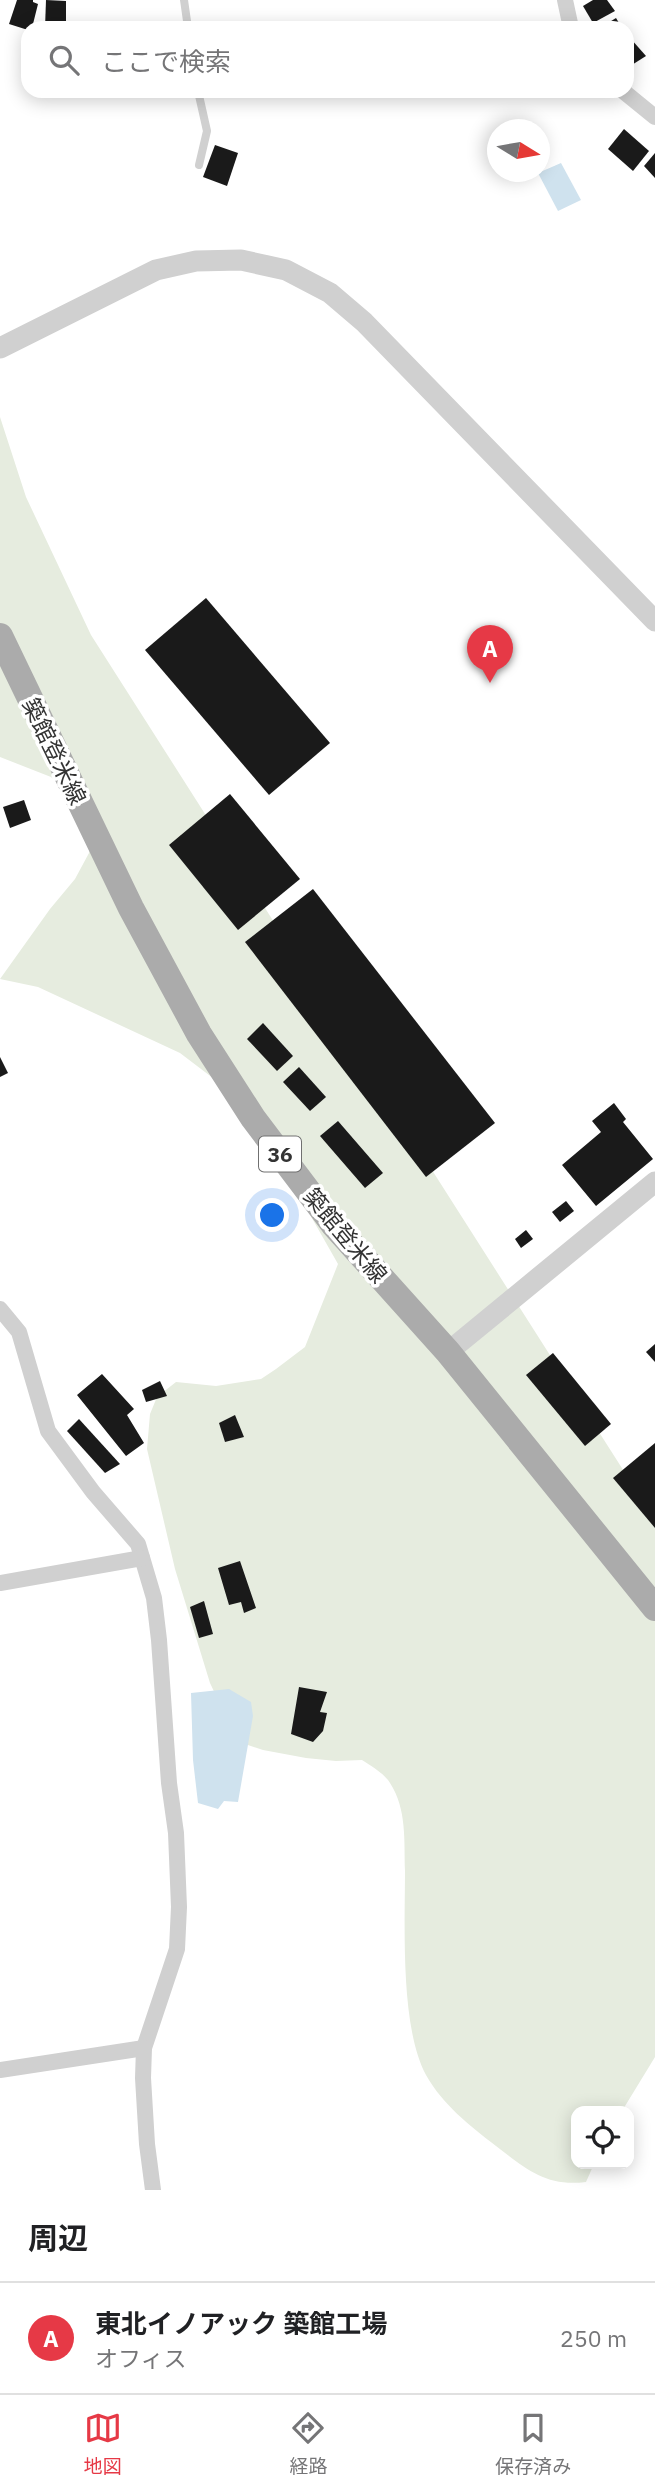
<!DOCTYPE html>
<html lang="ja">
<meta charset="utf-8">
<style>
body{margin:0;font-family:"IBM Plex Sans","Noto Sans JP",sans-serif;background:#f6f6f6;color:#202124}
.controls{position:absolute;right:21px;bottom:21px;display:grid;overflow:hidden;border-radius:14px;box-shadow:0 4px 18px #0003}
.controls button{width:63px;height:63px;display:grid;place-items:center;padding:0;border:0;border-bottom:2px solid #e0e0e0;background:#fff;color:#202124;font:35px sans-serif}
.compass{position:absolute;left:487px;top:119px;width:63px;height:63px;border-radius:50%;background:#fff;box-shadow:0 4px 18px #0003;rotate:101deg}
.you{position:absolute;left:273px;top:1216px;width:24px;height:24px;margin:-18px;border:5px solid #fff;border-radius:50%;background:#1a73e8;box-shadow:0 0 0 10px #1a73e833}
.badge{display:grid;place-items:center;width:46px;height:46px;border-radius:50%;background:#e63946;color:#fff;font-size:23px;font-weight:700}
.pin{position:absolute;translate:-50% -58px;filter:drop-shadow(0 2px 4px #0008)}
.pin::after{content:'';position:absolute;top:37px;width:24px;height:21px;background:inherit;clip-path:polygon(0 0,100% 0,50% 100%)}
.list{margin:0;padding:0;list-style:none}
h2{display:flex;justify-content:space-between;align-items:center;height:91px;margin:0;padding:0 28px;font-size:30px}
h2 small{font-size:23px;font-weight:400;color:#757577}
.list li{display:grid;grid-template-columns:46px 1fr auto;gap:21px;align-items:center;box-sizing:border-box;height:112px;padding:0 28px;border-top:2px solid #e0e0e0}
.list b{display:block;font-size:26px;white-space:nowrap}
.list p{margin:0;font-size:23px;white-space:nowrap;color:#757577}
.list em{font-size:23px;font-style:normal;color:#757577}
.icon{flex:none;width:38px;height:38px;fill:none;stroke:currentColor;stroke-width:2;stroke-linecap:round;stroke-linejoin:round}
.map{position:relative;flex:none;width:655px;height:2190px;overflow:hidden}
.search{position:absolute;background:#fff;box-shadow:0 4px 18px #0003;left:21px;right:21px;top:21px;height:77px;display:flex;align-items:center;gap:18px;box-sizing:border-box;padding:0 24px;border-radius:21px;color:#757577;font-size:26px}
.sheet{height:203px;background:#fff}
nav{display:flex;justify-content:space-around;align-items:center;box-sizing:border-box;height:98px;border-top:2px solid #e0e0e0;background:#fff;font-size:19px;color:#757577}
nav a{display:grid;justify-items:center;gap:4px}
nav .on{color:#e63946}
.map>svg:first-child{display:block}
</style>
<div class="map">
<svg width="655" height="2190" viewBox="0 0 655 2190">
<rect width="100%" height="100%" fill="#fff"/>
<path fill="#e6ecdf" d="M0 417 26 497 91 635 655 1520V2057L622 2111H576V2164H594L586 2182C546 2187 526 2169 496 2146 469 2125 443 2105 426 2075 400 2027 405 1926 405 1871 404 1841 407 1809 390 1783 385 1774 371 1766 362 1760L336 1761 306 1758 263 1750 242 1743 228 1721 210 1683 175 1569 147 1449 150 1414 157 1397 176 1382 216 1386 261 1379 276 1369 305 1347 338 1264 247 1104 180 1053 38 987 0 979 50 909 75 879 89 853 94 832 80 801 51 777 0 757Z"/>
<g fill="#cfe2ee">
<polygon points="561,163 581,200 558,211 538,173"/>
<polygon points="229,1689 251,1702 253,1716 238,1802 224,1801 218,1809 198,1803 193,1760 191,1693"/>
</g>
<g fill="#1a1a1a">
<polygon points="17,0 33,0 33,2 38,4 32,28 28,30 9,24"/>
<polygon points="46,0 66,1 66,28 45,28"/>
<polygon points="593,0 607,0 615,11 593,23 583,6"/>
<polygon points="616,18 622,28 600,28"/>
<polygon points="631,39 646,56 627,68 627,42"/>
<polygon points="624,129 649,151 633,171 608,149"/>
<polygon points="215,145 238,153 227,186 203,177"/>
<polygon points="655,153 655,178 644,166"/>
<polygon points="206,598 330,743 269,795 145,650"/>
<polygon points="230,794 300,879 238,930 169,845"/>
<polygon points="24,800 31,820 10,828 3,807"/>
<polygon points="313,889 495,1123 426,1177 245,942"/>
<polygon points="263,1023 293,1056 277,1071 247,1039"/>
<polygon points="0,1057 8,1073 0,1077"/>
<polygon points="299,1067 326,1097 310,1111 283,1082"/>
<polygon points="614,1103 626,1119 623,1122 653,1159 596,1206 562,1165 601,1132 592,1121"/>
<polygon points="338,1121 383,1173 365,1188 320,1136"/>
<polygon points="566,1201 574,1211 560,1222 552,1212"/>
<polygon points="526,1230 533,1239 521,1248 515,1239"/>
<polygon points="655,1344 655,1362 646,1352"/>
<polygon points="553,1353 611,1424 585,1446 526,1375"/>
<polygon points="102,1374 134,1409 127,1415 144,1443 126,1456 77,1395"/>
<polygon points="160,1381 167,1396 146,1402 142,1390"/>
<polygon points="235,1415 244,1437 225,1442 219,1423"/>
<polygon points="79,1419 120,1464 105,1473 67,1431"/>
<polygon points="655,1443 655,1528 613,1478"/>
<polygon points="240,1561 256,1608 244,1613 241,1602 229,1605 218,1568"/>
<polygon points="204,1601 213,1634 199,1638 190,1607"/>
<polygon points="299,1687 327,1692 320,1712 327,1713 323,1731 313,1742 291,1734"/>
</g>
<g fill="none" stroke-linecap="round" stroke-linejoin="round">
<g stroke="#d0d0d0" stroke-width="8">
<polyline points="184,0 188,28"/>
<polyline points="198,91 207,131 199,165"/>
</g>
<g stroke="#d0d0d0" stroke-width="16">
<polyline points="565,0 571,28"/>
<polyline points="623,91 655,117"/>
<polyline points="0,1309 19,1332 48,1431 93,1492 138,1544 154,1598 159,1640 169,1783 176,1833 179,1907 177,1949 144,2048 143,2078 147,2144 153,2190"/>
<polyline points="0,1583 142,1558"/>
<polyline points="0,2070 144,2048"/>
</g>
<g stroke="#d0d0d0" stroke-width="21">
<polyline points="0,348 156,270 196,261 241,260 286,270 330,293 364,322 655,621"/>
<polyline points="448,1352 655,1182"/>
</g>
<polyline stroke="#ababab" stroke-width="26" points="0,636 131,908 199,1034 253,1118 333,1224 448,1352 655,1608"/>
</g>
<g text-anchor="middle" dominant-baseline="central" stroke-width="7" stroke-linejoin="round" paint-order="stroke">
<rect fill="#fff" stroke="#707070" stroke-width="2" x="259" y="1136.5" width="42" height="35" rx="5"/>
<g font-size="21" font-weight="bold" fill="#333">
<text x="280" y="1154">36</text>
</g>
<g font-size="23" fill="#333" stroke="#fff">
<text transform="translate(55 751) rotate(64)">築館登米線</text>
<text transform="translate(346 1235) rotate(50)">築館登米線</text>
</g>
</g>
</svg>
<div class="controls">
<button><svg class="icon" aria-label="locate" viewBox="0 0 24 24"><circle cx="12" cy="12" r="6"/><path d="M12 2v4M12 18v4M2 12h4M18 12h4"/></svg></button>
</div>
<svg class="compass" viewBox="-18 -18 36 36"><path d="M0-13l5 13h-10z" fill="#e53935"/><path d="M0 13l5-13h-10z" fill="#757577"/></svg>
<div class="you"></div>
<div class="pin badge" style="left:490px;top:683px">A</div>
<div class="search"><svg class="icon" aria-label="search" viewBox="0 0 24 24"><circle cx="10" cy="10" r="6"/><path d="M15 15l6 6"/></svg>ここで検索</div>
</div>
<section class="sheet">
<h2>周辺<small></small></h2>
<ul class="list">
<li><span class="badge">A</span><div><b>東北イノアック 築館工場</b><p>オフィス</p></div><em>250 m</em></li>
</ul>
</section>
<nav>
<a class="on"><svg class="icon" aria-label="map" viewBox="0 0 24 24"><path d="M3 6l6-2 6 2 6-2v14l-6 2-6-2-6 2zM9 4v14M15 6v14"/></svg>地図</a>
<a><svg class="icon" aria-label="directions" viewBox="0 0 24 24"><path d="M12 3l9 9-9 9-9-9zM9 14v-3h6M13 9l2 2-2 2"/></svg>経路</a>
<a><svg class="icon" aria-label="saved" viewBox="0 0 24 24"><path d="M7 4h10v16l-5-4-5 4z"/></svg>保存済み</a>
</nav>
